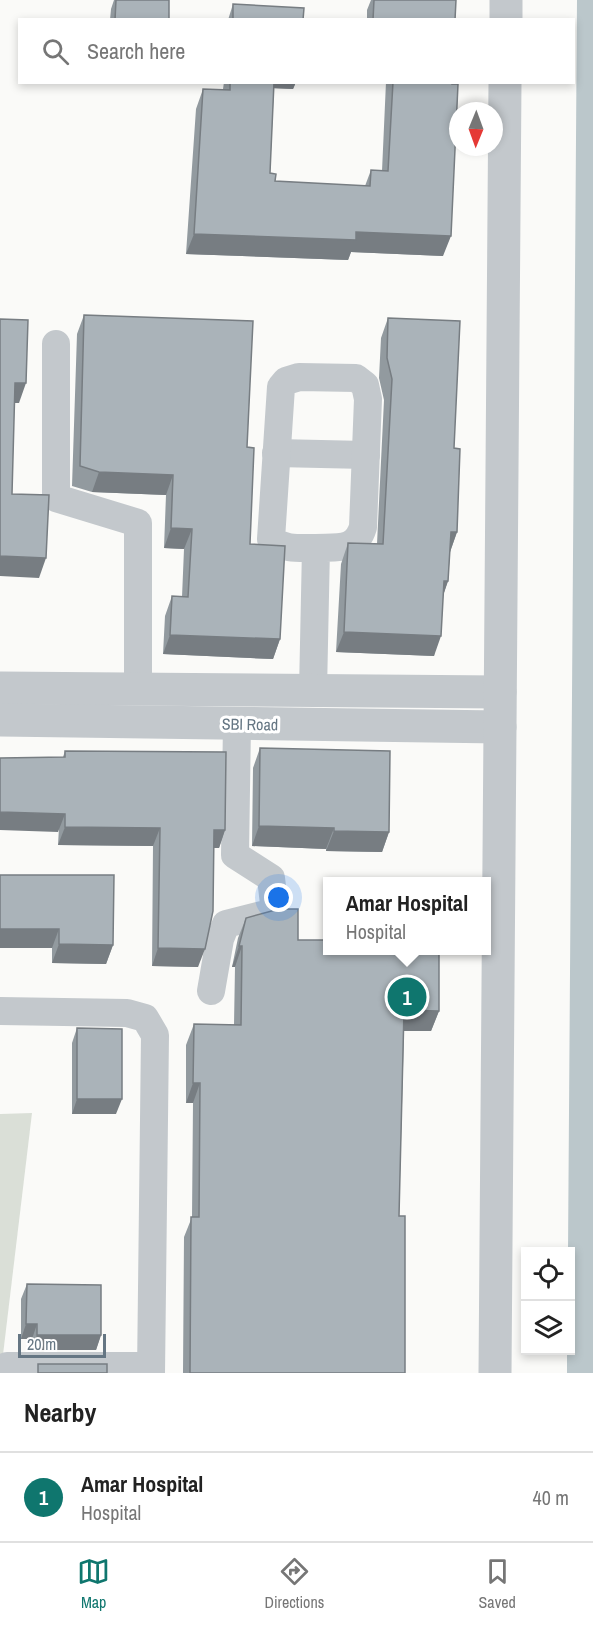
<!DOCTYPE html>
<style>
body{margin:0;font-family:"Archivo Narrow",sans-serif;background:#f2f2f2;color:#222}
.controls{position:absolute;right:18px;bottom:18px;display:grid;overflow:hidden;border-radius:0px;box-shadow:0 3px 9px #0003}
.controls button{width:54px;height:54px;display:grid;place-items:center;padding:0;border:0;border-bottom:2px solid #e0e0e0;background:#fff;color:#222;font:30px sans-serif}
.compass{position:absolute;left:449px;top:102px;width:54px;height:54px;border-radius:50%;background:#fff;box-shadow:0 3px 9px #0003;rotate:181deg}
.scale{position:absolute;left:18px;bottom:15px;width:88px;box-sizing:border-box;padding-left:6px;border:3px solid #657683;border-top:0;font-size:16px;line-height:21px;white-space:nowrap;color:#657683;-webkit-text-stroke:4px #fff;paint-order:stroke}
.you{position:absolute;left:279px;top:898px;width:21px;height:21px;margin:-15px;border:4px solid #fff;border-radius:50%;background:#1a73e8;box-shadow:0 0 0 9px #1a73e833}
.badge{display:grid;place-items:center;width:39px;height:39px;border-radius:50%;background:#0f766e;color:#fff;font-size:20px;font-weight:700}
.pin{position:absolute;translate:-50% -50%;border:3px solid #fff;box-shadow:0 2px 6px #0006}
.popup{position:absolute;left:323px;top:877px;width:168px;height:78px;box-sizing:border-box;display:grid;place-content:center;border-radius:0px;background:#fff;filter:drop-shadow(0 2px 4px #0005);font-size:20px;white-space:nowrap;color:#767676}
.popup b{font-size:22px;color:#222}
.popup::after{content:'';position:absolute;left:50%;top:100%;margin-left:-12px;border:12px solid transparent;border-top-color:#fff}
.list{margin:0;padding:0;list-style:none}
h2{display:flex;justify-content:space-between;align-items:center;height:78px;margin:0;padding:0 24px;font-size:26px}
h2 small{font-size:20px;font-weight:400;color:#767676}
.list li{display:grid;grid-template-columns:39px 1fr auto;gap:18px;align-items:center;box-sizing:border-box;height:90px;padding:0 24px;border-top:2px solid #e0e0e0}
.list b{display:block;font-size:22px;white-space:nowrap}
.list p{margin:0;font-size:20px;white-space:nowrap;color:#767676}
.list em{font-size:20px;font-style:normal;color:#767676}
.icon{flex:none;width:33px;height:33px;fill:none;stroke:currentColor;stroke-width:2;stroke-linecap:round;stroke-linejoin:round}
.map{position:relative;flex:none;width:593px;height:1373px;overflow:hidden}
.search{position:absolute;background:#fff;box-shadow:0 3px 9px #0003;left:18px;right:18px;top:18px;height:66px;display:flex;align-items:center;gap:15px;box-sizing:border-box;padding:0 21px;border-radius:0px;color:#767676;font-size:22px}
.sheet{height:168px;background:#fff}
nav{display:flex;justify-content:space-around;align-items:center;box-sizing:border-box;height:84px;border-top:2px solid #e0e0e0;background:#fff;font-size:16px;color:#767676}
nav a{display:grid;justify-items:center;gap:3px}
nav .on{color:#0f766e}
.map>svg:first-child{display:block}
</style>
<div class="map">
<svg width="593" height="1373" viewBox="0 0 593 1373">
<rect width="100%" height="100%" fill="#fafaf8"/>
<polygon fill="#dadfd7" points="32,1113 2,1363 0,1363 0,1114"/>
<polygon fill="#bbc7cb" points="577,0 593,0 593,1373 567,1373 567,1351 570,1350 570,1252 568,1251"/>
<g fill="none" stroke-linecap="round" stroke-linejoin="round">
<g stroke="#c3c8cc" stroke-width="28">
<polyline points="56,344 56,498 138,523 138,689"/>
<polyline points="276,453 366,455"/>
<path d="M313 691 316 548C300 548 284 550 271 539L281 387 286 381 299 377 356 378 365 385 368 399 363 527C356 551 338 547 316 548"/>
<polyline points="211,991 220,939 226,924 270,913 274,904 271,878 235,855 237,724"/>
<polyline points="0,1011 127,1013 145,1018 155,1035 151,1373"/>
<polyline points="7,1373 7,1366 151,1366"/>
</g>
<g stroke="#c3c8cc" stroke-width="33">
<polyline points="506,20 506,0"/>
<polyline points="0,688 500,692"/>
<polyline points="0,720 500,727"/>
<polyline points="495,1373 505,82"/>
</g>
</g>
<g fill="#929a9f">
<polygon points="114,0 169,0 169,20 110,20 111,9"/>
<polygon points="371,0 456,0 455,20 367,20 367,10"/>
<polygon points="233,4 303,20 228,20"/>
<polygon points="224,82 296,82 293,89 274,88 270,173 275,181 365,186 371,170 382,171 386,82 452,82 443,256 351,252 348,260 186,254 196,109 203,89 223,89"/>
<polygon points="84,315 247,447 250,544 280,639 273,659 163,654 165,616 172,596 182,597 184,549 164,548 166,495 92,492 72,486 77,334"/>
<polygon points="388,318 454,448 457,532 450,552 448,581 443,595 434,656 336,652 341,564 348,543 377,544 384,400 379,378 381,338"/>
<polygon points="260,748 389,832 382,852 326,851 326,849 252,846 253,768"/>
<polygon points="65,751 225,830 219,848 214,848 198,967 152,966 153,846 58,845 63,757"/>
<polygon points="0,875 113,945 106,964 52,963 52,948"/>
<polygon points="246,918 298,940 439,1011 431,1031 404,1031 399,1216 405,1373 183,1373 184,1237 192,1217 193,1103 186,1103 186,1045 194,1024 234,1025 235,967 232,967 238,938"/>
<polygon points="77,1028 116,1114 72,1114 72,1043"/>
<polygon points="27,1284 101,1335 96,1350 31,1350 32,1339 21,1339 21,1299"/>
</g>
<g fill="#777d82">
<polygon points="270,82 296,82 293,89 268,88"/>
<polygon points="356,232 451,236 443,256 351,252 348,260 186,254 194,234"/>
<polygon points="15,383 26,383 19,403 8,403"/>
<polygon points="99,472 173,475 166,495 92,492"/>
<polygon points="171,528 192,529 184,549 164,548"/>
<polygon points="451,532 457,532 450,552"/>
<polygon points="0,556 46,558 39,578 0,576"/>
<polygon points="444,581 448,581 441,602"/>
<polygon points="344,632 441,636 434,656 336,652"/>
<polygon points="170,635 280,639 273,659 163,654"/>
<polygon points="0,812 65,814 58,832 0,830"/>
<polygon points="259,826 334,828 326,849 252,846"/>
<polygon points="65,827 160,828 153,846 58,845"/>
<polygon points="214,830 225,830 219,848 207,848"/>
<polygon points="334,831 389,832 382,852 326,851"/>
<polygon points="0,929 59,929 52,948 0,948"/>
<polygon points="59,944 113,945 106,964 52,963"/>
<polygon points="239,946 242,946 235,967 232,967"/>
<polygon points="158,948 205,949 198,967 152,966"/>
<polygon points="404,1010 439,1011 431,1031 397,1031"/>
<polygon points="193,1083 200,1083 193,1103 186,1103"/>
<polygon points="77,1099 122,1099 116,1114 72,1114"/>
<polygon points="26,1324 37,1324 32,1339 21,1339"/>
<polygon points="37,1335 101,1335 96,1350 31,1350"/>
</g>
<g fill="#aab3b9" stroke="#777d82" stroke-width="1.5">
<polygon points="116,0 169,0 169,20 115,20"/>
<polygon points="374,0 456,0 455,20 373,20"/>
<polygon points="233,4 304,8 303,20 233,20"/>
<polygon points="230,82 274,82 270,173 276,174 275,181 370,186 371,170 388,171 393,82 452,82 452,84 458,84 451,236 356,232 356,240 194,234 203,89 230,90"/>
<polygon points="84,315 253,321 247,447 254,448 250,544 285,546 280,639 170,635 172,596 188,597 192,529 171,528 173,475 99,472 80,466"/>
<polygon points="388,318 460,321 454,448 460,449 457,532 451,532 448,581 444,581 441,636 344,632 348,543 383,544 392,379 387,358"/>
<polygon points="0,319 28,320 26,383 15,383 12,494 49,495 46,558 0,556"/>
<polygon points="260,748 390,751 389,832 334,831 334,828 259,826"/>
<polygon points="65,751 226,752 225,830 214,830 213,911 205,949 158,948 160,828 65,827 65,814 0,812 0,758 65,757"/>
<polygon points="0,875 114,875 113,945 59,944 59,929 0,929"/>
<polygon points="279,909 298,909 298,940 327,940 327,951 439,951 439,1011 404,1010 399,1216 405,1216 405,1373 190,1373 191,1217 199,1217 200,1083 193,1083 194,1024 241,1025 242,946 239,946 246,918"/>
<polygon points="77,1028 122,1029 122,1099 77,1099"/>
<polygon points="27,1284 101,1285 101,1335 37,1335 37,1324 26,1324"/>
<rect x="38" y="1364" width="69" height="9"/>
</g>
<g text-anchor="middle" dominant-baseline="central" stroke-width="6" stroke-linejoin="round" paint-order="stroke">
<g font-size="16" fill="#657683" stroke="#fff">
<text transform="translate(250 724) rotate(1)">SBI Road</text>
</g>
</g>
</svg>
<div class="controls">
<button><svg class="icon" aria-label="locate" viewBox="0 0 24 24"><circle cx="12" cy="12" r="6"/><path d="M12 2v4M12 18v4M2 12h4M18 12h4"/></svg></button>
<button><svg class="icon" aria-label="layers" viewBox="0 0 24 24"><path d="M12 4l9 5-9 5-9-5zM3 14l9 5 9-5"/></svg></button>
</div>
<svg class="compass" viewBox="-18 -18 36 36"><path d="M0-13l5 13h-10z" fill="#e53935"/><path d="M0 13l5-13h-10z" fill="#767676"/></svg>
<div class="scale">20 m</div>
<div class="you"></div>
<div class="pin badge" style="left:407px;top:997px">1</div>
<div class="popup"><b>Amar Hospital</b>Hospital</div>
<div class="search"><svg class="icon" aria-label="search" viewBox="0 0 24 24"><circle cx="10" cy="10" r="6"/><path d="M15 15l6 6"/></svg>Search here</div>
</div>
<section class="sheet">
<h2>Nearby<small></small></h2>
<ul class="list">
<li><span class="badge">1</span><div><b>Amar Hospital</b><p>Hospital</p></div><em>40 m</em></li>
</ul>
</section>
<nav>
<a class="on"><svg class="icon" aria-label="map" viewBox="0 0 24 24"><path d="M3 6l6-2 6 2 6-2v14l-6 2-6-2-6 2zM9 4v14M15 6v14"/></svg>Map</a>
<a><svg class="icon" aria-label="directions" viewBox="0 0 24 24"><path d="M12 3l9 9-9 9-9-9zM9 14v-3h6M13 9l2 2-2 2"/></svg>Directions</a>
<a><svg class="icon" aria-label="saved" viewBox="0 0 24 24"><path d="M7 4h10v16l-5-4-5 4z"/></svg>Saved</a>
</nav>
